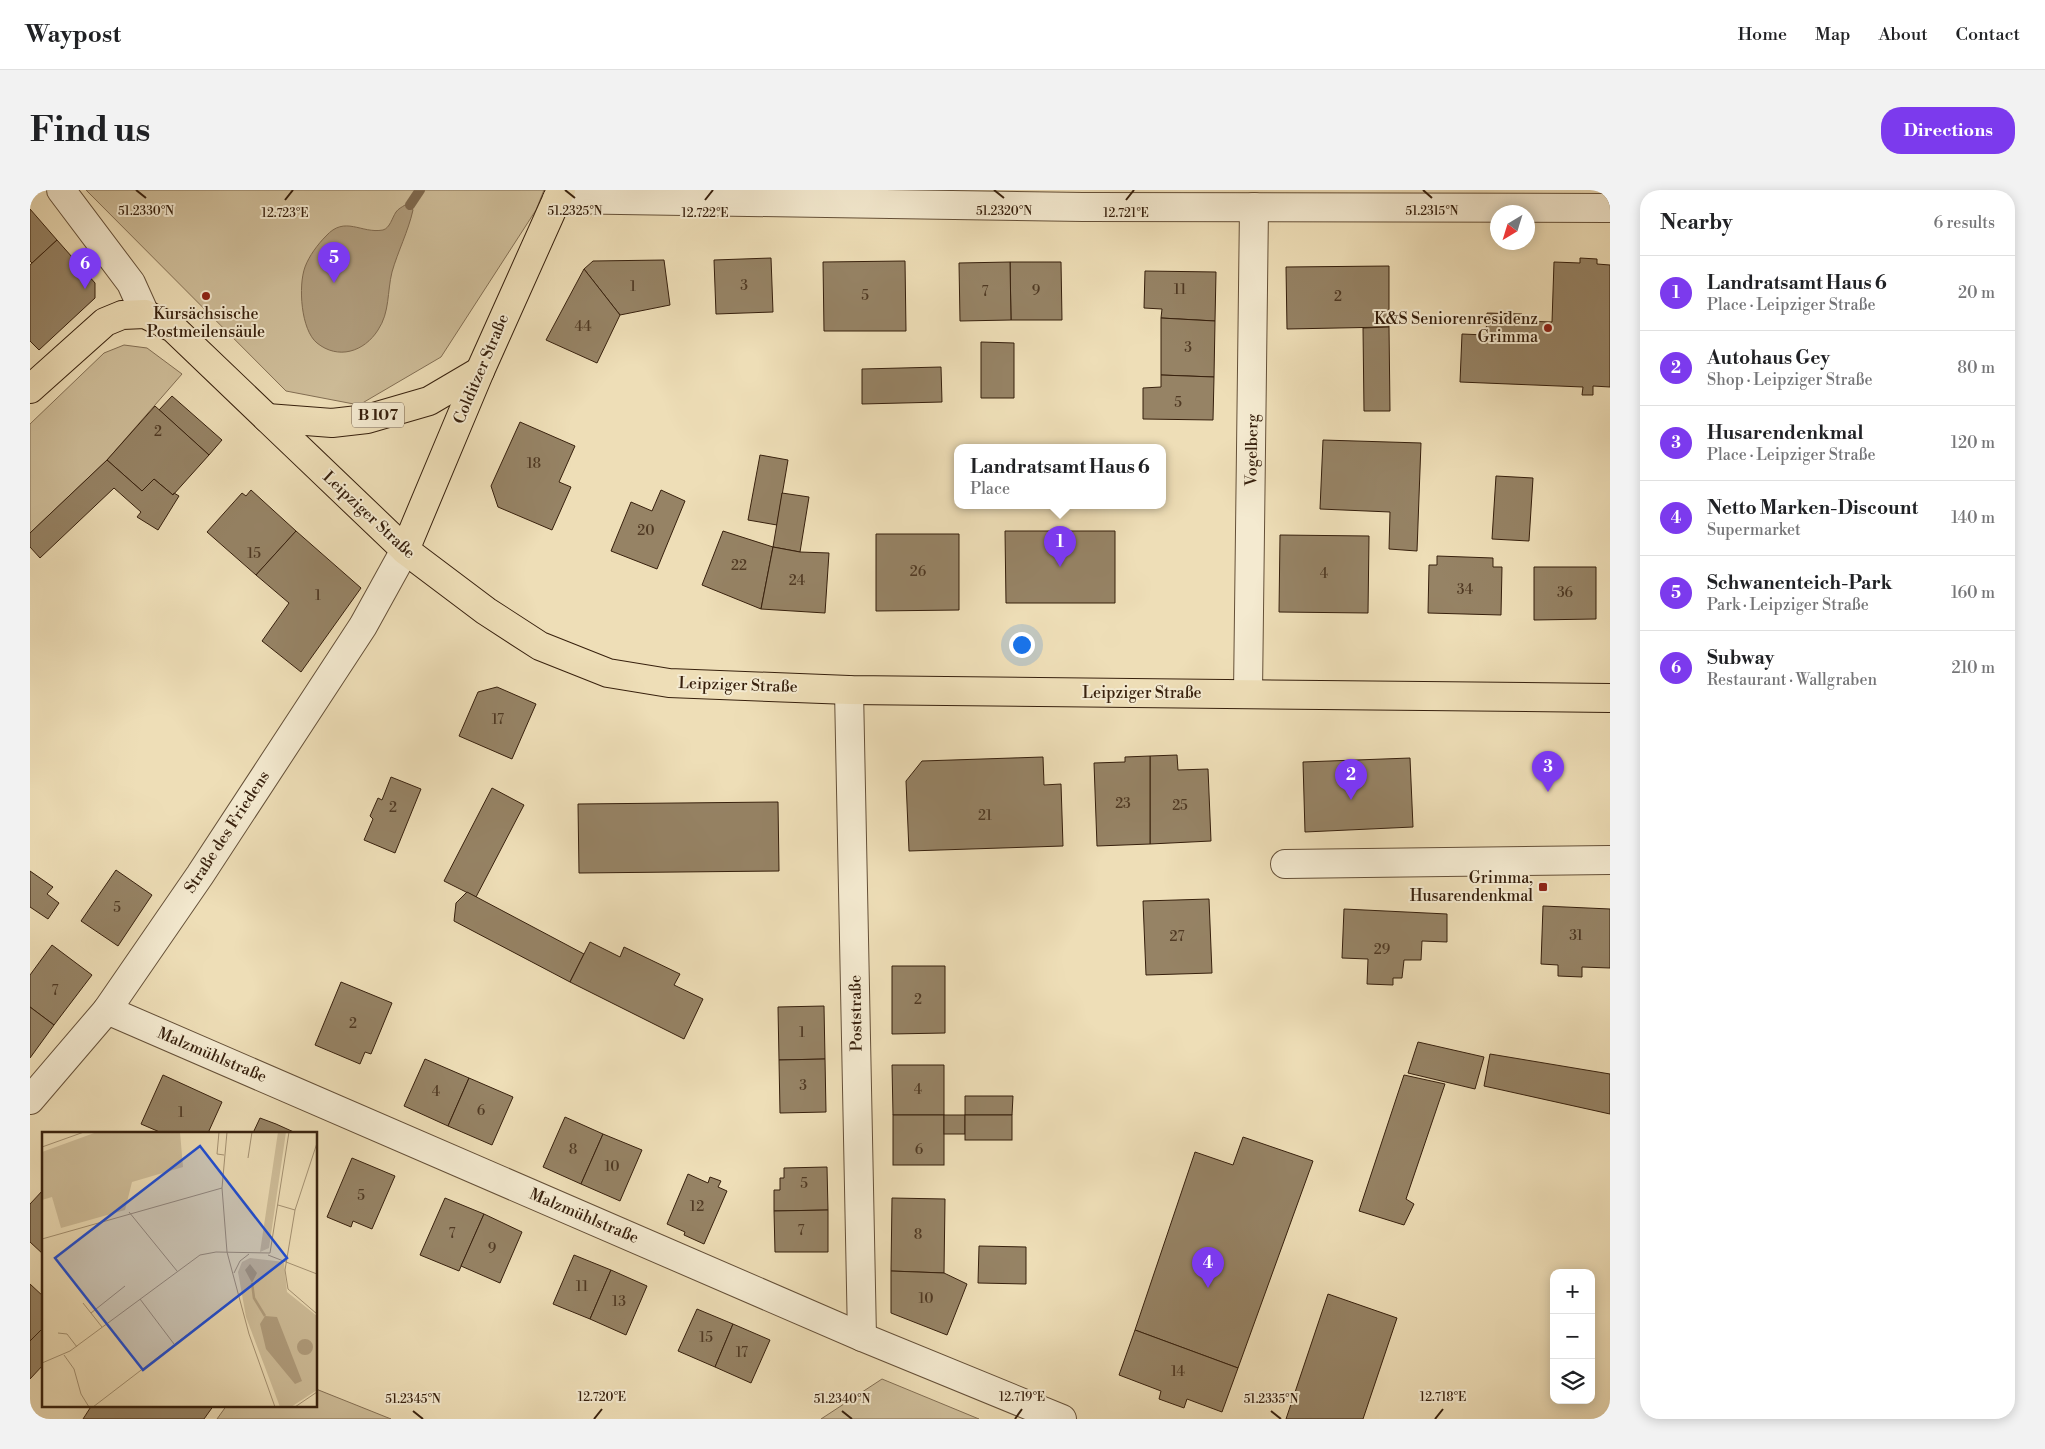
<!DOCTYPE html>
<meta charset="utf-8">
<style>
body{margin:0;font-family:"Libre Bodoni",serif;background:#f2f2f2;color:#202124}
.controls{position:absolute;right:15px;bottom:15px;display:grid;overflow:hidden;border-radius:10px;box-shadow:0 2px 12px #0003}
.controls button{width:45px;height:45px;display:grid;place-items:center;padding:0;border:0;border-bottom:1px solid #e0e0e0;background:#fff;color:#202124;font:25px sans-serif}
.compass{position:absolute;left:1460px;top:15px;width:45px;height:45px;border-radius:50%;background:#fff;box-shadow:0 2px 12px #0003;rotate:218deg}
.you{position:absolute;left:991px;top:454px;width:18px;height:18px;margin:-12px;border:4px solid #fff;border-radius:50%;background:#1a73e8;box-shadow:0 0 0 8px #1a73e833}
.badge{display:grid;place-items:center;width:32px;height:32px;border-radius:50%;background:#7c3aed;color:#fff;font-size:16px;font-weight:700}
.pin{position:absolute;translate:-50% -41px;filter:drop-shadow(0 1px 2px #0008)}
.pin::after{content:'';position:absolute;top:26px;width:18px;height:15px;background:inherit;clip-path:polygon(0 0,100% 0,50% 100%)}
.popup{position:absolute;left:924px;top:254px;width:212px;height:65px;box-sizing:border-box;display:grid;place-content:center;border-radius:10px;background:#fff;filter:drop-shadow(0 1px 4px #0005);font-size:16px;white-space:nowrap;color:#757577}
.popup b{font-size:19px;color:#202124}
.popup::after{content:'';position:absolute;left:50%;top:100%;margin-left:-10px;border:10px solid transparent;border-top-color:#fff}
.list{margin:0;padding:0;list-style:none}
h2{display:flex;justify-content:space-between;align-items:center;height:65px;margin:0;padding:0 20px;font-size:21px}
h2 small{font-size:16px;font-weight:400;color:#757577}
.list li{display:grid;grid-template-columns:32px 1fr auto;gap:15px;align-items:center;box-sizing:border-box;height:75px;padding:0 20px;border-top:1px solid #e0e0e0}
.list b{display:block;font-size:19px;white-space:nowrap}
.list p{margin:0;font-size:16px;white-space:nowrap;color:#757577}
.list em{font-size:16px;font-style:normal;color:#757577}
.icon{flex:none;width:28px;height:28px;fill:none;stroke:currentColor;stroke-width:2;stroke-linecap:round;stroke-linejoin:round}
.map{position:relative;flex:none;width:1580px;height:1229px;overflow:hidden;border-radius:20px}
header{display:flex;align-items:center;gap:30px;box-sizing:border-box;height:70px;padding:0 25px;background:#fff;border-bottom:1px solid #e0e0e0}
header strong{font-size:24px}
nav{display:flex;gap:28px;margin-inline-start:auto;font-size:18px}
.intro{display:flex;align-items:center;justify-content:space-between;box-sizing:border-box;height:120px;padding:0 30px}
h1{margin:0;font-size:35px}
.button{padding:12px 22px;border-radius:20px;background:#7c3aed;color:#fff;font-size:18px;font-weight:700}
main{display:flex;gap:30px;padding:0 30px}
aside{flex:1;background:#fff;border-radius:20px;box-shadow:0 2px 12px #0003}
.map>svg:first-child{display:block}
</style>
<header>
<strong>Waypost</strong>
<nav><a>Home</a><a>Map</a><a>About</a><a>Contact</a></nav>
</header>
<div class="intro"><h1>Find us</h1><a class="button">Directions</a></div>
<main>
<div class="map">
<svg width="1580" height="1229" viewBox="0 0 1580 1229">
<rect width="100%" height="100%" fill="#eedeb7"/>
<filter id="stains"><feTurbulence type="fractalNoise" baseFrequency=".004" numOctaves="4"/><feColorMatrix values="0 0 0 0 .2 0 0 0 0 .09 0 0 0 0 .02 0 0 0 .5 -.17"/></filter>
<radialGradient id="worn" r=".72"><stop offset=".6" stop-color="#630" stop-opacity="0"/><stop offset="1" stop-color="#630" stop-opacity=".3"/></radialGradient>
<g fill="#cfbe9a" stroke="#836f54">
<polygon points="56,0 514,0 506,20 411,167 329,215 256,201"/>
<polygon points="94,155 117,158 152,184 77,270 0,343 0,234 74,163"/>
<polygon points="852,1189 949,1229 791,1229"/>
<polygon points="286,1199 361,1229 187,1229 197,1215 286,1215"/>
</g>
<path fill="#b09d7d" stroke="#806b50" d="M375 15H380L383 20C378 42 368 61 362 82 357 102 360 122 348 140 334 162 308 170 287 153 271 140 268 96 275 77 279 66 288 54 296 46 315 25 331 44 353 40 360 38 362 28 366 22 368 19 372 17 375 15Z"/>
<g fill="none" stroke-linecap="round" stroke-linejoin="round">
<polyline stroke="#806b50" stroke-width="10" points="380,15 390,0"/>
</g>
<g fill="#968365" stroke="#37200d">
<polygon points="0,19 27,50 2,73 0,71"/>
<polygon points="27,50 65,93 65,108 9,160 0,151 0,75"/>
<polygon points="741,68 743,122 686,124 684,70"/>
<polygon points="1550,68 1567,69 1567,74 1580,75 1580,197 1563,196 1563,205 1552,205 1553,197 1430,192 1432,144 1456,145 1457,123 1492,124 1492,131 1522,132 1524,72 1550,73"/>
<polygon points="634,70 640,115 590,125 554,79 563,71"/>
<polygon points="875,71 876,141 794,141 793,72"/>
<polygon points="980,72 1031,72 1032,130 981,130"/>
<polygon points="980,72 981,130 930,131 929,73"/>
<polygon points="1359,76 1359,137 1257,139 1256,77"/>
<polygon points="554,79 590,125 567,173 516,150"/>
<polygon points="1115,81 1186,82 1185,131 1131,128 1132,119 1114,118"/>
<polygon points="1131,128 1185,131 1184,187 1131,185"/>
<polygon points="1359,137 1360,221 1334,221 1333,138"/>
<polygon points="951,152 984,153 984,208 951,208"/>
<polygon points="911,177 912,212 832,214 832,179"/>
<polygon points="1131,185 1184,187 1183,230 1113,229 1113,198 1131,197"/>
<polygon points="142,206 192,250 179,265 129,220"/>
<polygon points="125,216 179,265 143,305 124,289 112,301 77,270"/>
<polygon points="490,232 545,256 529,292 541,297 522,340 468,317 461,296"/>
<polygon points="1293,250 1391,253 1387,361 1359,359 1360,322 1290,319"/>
<polygon points="730,265 758,270 747,335 718,330"/>
<polygon points="77,270 112,301 124,289 143,305 144,303 149,306 128,340 107,327 111,322 84,298 10,368 0,357 0,343"/>
<polygon points="1466,286 1503,288 1499,351 1462,349"/>
<polygon points="221,300 266,341 226,385 177,342 212,303 216,306"/>
<polygon points="631,300 655,311 627,379 581,361 601,312 622,321"/>
<polygon points="752,303 779,307 770,362 743,357"/>
<polygon points="266,341 331,398 271,482 232,451 259,413 226,385"/>
<polygon points="693,341 743,357 731,419 672,395"/>
<polygon points="975,341 1085,341 1085,413 976,413"/>
<polygon points="846,344 929,344 929,420 846,421"/>
<polygon points="1250,345 1339,346 1338,423 1249,422"/>
<polygon points="743,357 770,362 799,363 795,423 731,419"/>
<polygon points="1407,366 1463,368 1463,377 1472,377 1471,425 1398,423 1399,375 1407,375"/>
<polygon points="1504,377 1566,377 1566,429 1504,430"/>
<polygon points="467,497 506,514 482,569 429,546 448,502"/>
<polygon points="1147,565 1148,580 1178,579 1181,651 1120,654 1120,566"/>
<polygon points="1120,566 1120,654 1067,656 1064,573 1095,572 1095,567"/>
<polygon points="1013,567 1014,595 1031,594 1033,656 879,661 876,591 892,571"/>
<polygon points="1380,568 1383,637 1275,642 1273,572"/>
<polygon points="361,587 391,599 365,663 334,650 343,629 340,626 348,608 352,610"/>
<polygon points="462,598 494,615 446,707 414,691"/>
<polygon points="748,612 749,681 549,683 548,614"/>
<polygon points="86,680 122,705 88,756 51,731"/>
<polygon points="0,681 23,697 17,704 29,713 18,729 0,717"/>
<polygon points="437,702 554,764 540,792 424,731 426,713"/>
<polygon points="1179,709 1182,783 1116,785 1113,711"/>
<polygon points="1513,716 1580,719 1580,778 1552,777 1552,787 1528,786 1528,775 1511,774"/>
<polygon points="1314,719 1417,724 1417,752 1392,751 1391,770 1374,770 1372,788 1363,788 1363,795 1337,794 1338,769 1312,768"/>
<polygon points="560,752 590,767 594,757 650,784 644,795 673,809 654,849 540,792"/>
<polygon points="22,755 62,785 24,835 0,817 0,785"/>
<polygon points="862,776 915,776 915,843 862,844"/>
<polygon points="311,792 362,813 341,864 335,862 330,874 285,855"/>
<polygon points="794,816 795,869 749,870 748,817"/>
<polygon points="0,817 24,835 0,868"/>
<polygon points="1388,852 1454,867 1445,899 1378,883"/>
<polygon points="1460,864 1580,884 1580,924 1454,896"/>
<polygon points="395,869 439,888 418,936 374,916"/>
<polygon points="795,869 796,922 750,923 749,870"/>
<polygon points="862,875 914,875 914,925 863,925"/>
<polygon points="133,885 192,912 178,943 132,943 111,934"/>
<polygon points="1374,885 1415,894 1376,1009 1384,1014 1374,1035 1329,1021"/>
<polygon points="439,888 483,907 462,955 418,936"/>
<polygon points="935,906 983,906 982,925 935,925"/>
<rect x="863" y="925" width="51" height="50"/>
<rect x="914" y="925" width="21" height="19"/>
<rect x="935" y="925" width="47" height="25"/>
<polygon points="535,927 573,944 551,994 513,977"/>
<polygon points="230,928 246,934 266,943 223,943"/>
<polygon points="573,944 612,960 590,1011 551,994"/>
<polygon points="1213,947 1283,971 1208,1178 1105,1140 1165,962 1203,975"/>
<polygon points="322,968 365,986 342,1039 323,1031 321,1037 297,1027"/>
<polygon points="797,977 798,1020 744,1021 744,1000 750,1000 750,988 754,988 754,978"/>
<polygon points="658,984 678,993 680,987 691,991 688,997 697,1001 674,1054 654,1045 655,1042 637,1034"/>
<polygon points="14,999 14,1065 0,1052 0,1014"/>
<polygon points="415,1008 454,1024 429,1081 390,1065"/>
<polygon points="862,1008 915,1009 914,1083 861,1081"/>
<polygon points="798,1020 798,1062 745,1062 744,1021"/>
<polygon points="454,1024 492,1042 470,1093 431,1076"/>
<polygon points="949,1056 996,1057 996,1094 948,1093"/>
<polygon points="544,1065 581,1080 560,1129 523,1114"/>
<polygon points="581,1080 617,1096 596,1145 560,1129"/>
<polygon points="861,1081 914,1083 937,1094 917,1145 861,1123"/>
<polygon points="0,1094 14,1107 14,1137 0,1151"/>
<polygon points="1298,1104 1367,1128 1333,1229 1256,1229"/>
<polygon points="667,1119 703,1134 685,1177 648,1161"/>
<polygon points="703,1134 740,1150 721,1193 685,1177"/>
<polygon points="14,1137 14,1174 0,1189 0,1151"/>
<polygon points="1105,1140 1208,1178 1192,1222 1157,1209 1154,1218 1129,1209 1131,1201 1089,1185"/>
<polygon points="62,1215 184,1215 174,1229 53,1229"/>
</g>
<g fill="none" stroke-linecap="round" stroke-linejoin="round">
<defs>
<g id="minor">
<polyline points="31,0 101,93 115,124"/>
<polyline points="527,9 1053,17 1580,18"/>
<polyline points="819,500 832,1147"/>
<polyline points="1218,503 1224,17"/>
<polyline points="1255,674 1580,670"/>
<polyline points="77,820 832,1147 1032,1229"/>
<polyline points="0,910 77,820 170,685 333,436 375,360"/>
</g>
<g id="major">
<polyline points="0,199 75,132 92,125 115,124 143,138 375,360 456,421 510,456 578,483 639,493 819,500 1580,508"/>
<polyline points="237,228 302,233 337,229 399,211 450,181"/>
<polyline points="375,360 450,181 531,0"/>
</g>
</defs>
<use href="#minor" stroke="#655038" stroke-width="30"/>
<use href="#major" stroke="#37200d" stroke-width="30"/>
<use href="#minor" stroke="#f4ead0" stroke-width="28"/>
<use href="#major" stroke="#eedeb7" stroke-width="28"/>
</g>
<path fill="none" stroke="#37200d" stroke-width="2" d="M106 0 116 8M535 0 545 8M964 0 974 8M1393 0 1402 8M255 10 263 0M675 10 683 0M1096 10 1104 0M383 1221 393 1229M812 1221 822 1229M1241 1221 1251 1229M564 1229 572 1219M985 1229 992 1219M1405 1229 1413 1219"/>
<g fill="#8f2418" stroke="#f4ead0" stroke-width="2">
<circle cx="176" cy="106" r="5"/>
<circle cx="1518" cy="138" r="5"/>
<rect x="1508" y="692" width="10" height="10" rx="2.5"/>
</g>
<g text-anchor="middle" dominant-baseline="central" stroke-width="4" stroke-linejoin="round" paint-order="stroke">
<g font-size="14" fill="#4f3923">
<text x="714" y="96">3</text>
<text x="603" y="97">1</text>
<text x="1150" y="100">11</text>
<text x="1006" y="101">9</text>
<text x="955" y="102">7</text>
<text x="835" y="106">5</text>
<text x="1308" y="107">2</text>
<text x="553" y="137">44</text>
<text x="1158" y="158">3</text>
<text x="1148" y="213">5</text>
<text x="128" y="242">2</text>
<text x="504" y="274">18</text>
<text x="616" y="341">20</text>
<text x="224" y="364">15</text>
<text x="709" y="376">22</text>
<text x="888" y="382">26</text>
<text x="1294" y="384">4</text>
<text x="767" y="391">24</text>
<text x="1435" y="400">34</text>
<text x="1535" y="403">36</text>
<text x="288" y="406">1</text>
<text x="468" y="530">17</text>
<text x="1093" y="614">23</text>
<text x="1150" y="616">25</text>
<text x="363" y="618">2</text>
<text x="955" y="626">21</text>
<text x="87" y="718">5</text>
<text x="1546" y="746">31</text>
<text x="1147" y="747">27</text>
<text x="1352" y="760">29</text>
<text x="25" y="801">7</text>
<text x="888" y="810">2</text>
<text x="323" y="834">2</text>
<text x="772" y="843">1</text>
<text x="773" y="896">3</text>
<text x="888" y="900">4</text>
<text x="406" y="902">4</text>
<text x="451" y="921">6</text>
<text x="151" y="923">1</text>
<text x="543" y="960">8</text>
<text x="889" y="960">6</text>
<text x="582" y="977">10</text>
<text x="774" y="994">5</text>
<text x="331" y="1006">5</text>
<text x="667" y="1017">12</text>
<text x="771" y="1041">7</text>
<text x="422" y="1044">7</text>
<text x="888" y="1045">8</text>
<text x="462" y="1059">9</text>
<text x="552" y="1097">11</text>
<text x="896" y="1109">10</text>
<text x="589" y="1112">13</text>
<text x="676" y="1148">15</text>
<text x="712" y="1163">17</text>
<text x="1148" y="1182">14</text>
</g>
<rect fill="#f4ead0" stroke="#705d48" stroke-width="1" x="322" y="212.5" width="52" height="25" rx="4"/>
<g font-size="15" font-weight="bold" fill="#37200d">
<text x="348" y="225">B 107</text>
</g>
<g font-size="16" fill="#37200d" stroke="#f4ead0" text-anchor="end">
<text x="176" y="124" text-anchor="middle">Kursächsische<tspan x="176" dy="18">Postmeilensäule</tspan></text>
<text x="1508" y="129">K&amp;S Seniorenresidenz<tspan x="1508" dy="18">Grimma</tspan></text>
<text x="1503" y="688">Grimma,<tspan x="1503" dy="18">Husarendenkmal</tspan></text>
</g>
<g font-size="16" fill="#37200d" stroke="#f4ead0">
<text transform="translate(451 179) rotate(-67)">Colditzer Straße</text>
<text transform="translate(1222 260) rotate(-89)">Vogelberg</text>
<text transform="translate(339 325) rotate(43)">Leipziger Straße</text>
<text transform="translate(708 495) rotate(2)">Leipziger Straße</text>
<text x="1112" y="503">Leipziger Straße</text>
<text transform="translate(197 642) rotate(-57)">Straße des Friedens</text>
<text transform="translate(826 823) rotate(-91)">Poststraße</text>
<text transform="translate(182 865) rotate(23)">Malzmühlstraße</text>
<text transform="translate(554 1026) rotate(23)">Malzmühlstraße</text>
</g>
</g>
<g transform="translate(12 942)">
<rect width="275" height="275" fill="#eedeb7"/>
<path d="M55 0H138L141 35 90 50 83 78 19 96 10 65 0 68V20ZM236 0H244L227 116 218 120ZM208 126 242 130 245 160 275 184V258L249 275H238L204 185 196 140 200 130Z" fill="#cfbe9a"/>
<path d="M208 132 215 141 210 151 203 138ZM223 184 235 185 260 249 253 252 224 217 218 192ZM255 215a8 8 0 1 1 16 0a8 8 0 1 1-16 0Z" fill="#b09d7d"/>
<path fill="none" stroke="#b09d7d" stroke-width="2.5" d="M210 151 212 166 223 184"/>
<path fill="none" stroke="#a59273" stroke-width="1" d="M177 0 175 22 182 23M185 0 180 56 185 120M275 11 253 78 243 138 246 157 275 182M0 15 42 0M206 26 210 0M236 73 253 78M87 80 135 139M0 107 180 56M185 120 207 202 233 275M226 123 275 142M192 141 198 129 207 122M98 167 132 212M41 171 60 195M49 181 83 154M16 201 25 202 35 215M22 223 32 237 39 262 47 275M0 231 28 219 158 123 174 120 228 121 247 0M51 275 197 163M253 275 275 260"/>
<path fill="#1d4ed8" fill-opacity="0.15" stroke="#1d4ed8" stroke-width="2.5" d="M158 14 245 126 101 238 13 126Z"/>
<rect width="275" height="275" fill="none" stroke="#37200d" stroke-width="2.5"/>
</g>
<g font-size="12" text-anchor="middle" fill="#37200d" stroke="#f4ead0" stroke-width="4" stroke-linejoin="round" paint-order="stroke">
<text x="116" y="25">51.2330°N</text>
<text x="545" y="25">51.2325°N</text>
<text x="974" y="25">51.2320°N</text>
<text x="1402" y="25">51.2315°N</text>
<text x="255" y="27">12.723°E</text>
<text x="675" y="27">12.722°E</text>
<text x="1096" y="27">12.721°E</text>
<text x="572" y="1211">12.720°E</text>
<text x="992" y="1211">12.719°E</text>
<text x="1413" y="1211">12.718°E</text>
<text x="383" y="1213">51.2345°N</text>
<text x="812" y="1213">51.2340°N</text>
<text x="1241" y="1213">51.2335°N</text>
</g>
<rect width="100%" height="100%" filter="url(#stains)"/>
<rect width="100%" height="100%" fill="url(#worn)"/>
</svg>
<div class="controls">
<button>+</button>
<button>−</button>
<button><svg class="icon" aria-label="layers" viewBox="0 0 24 24"><path d="M12 4l9 5-9 5-9-5zM3 14l9 5 9-5"/></svg></button>
</div>
<svg class="compass" viewBox="-18 -18 36 36"><path d="M0-13l5 13h-10z" fill="#e53935"/><path d="M0 13l5-13h-10z" fill="#757577"/></svg>
<div class="you"></div>
<div class="pin badge" style="left:1030px;top:377px">1</div>
<div class="popup"><b>Landratsamt Haus 6</b>Place</div>
<div class="pin badge" style="left:1321px;top:610px">2</div>
<div class="pin badge" style="left:1518px;top:602px">3</div>
<div class="pin badge" style="left:1178px;top:1098px">4</div>
<div class="pin badge" style="left:304px;top:93px">5</div>
<div class="pin badge" style="left:55px;top:99px">6</div>
</div>
<aside>
<h2>Nearby<small>6 results</small></h2>
<ul class="list">
<li><span class="badge">1</span><div><b>Landratsamt Haus 6</b><p>Place · Leipziger Straße</p></div><em>20 m</em></li>
<li><span class="badge">2</span><div><b>Autohaus Gey</b><p>Shop · Leipziger Straße</p></div><em>80 m</em></li>
<li><span class="badge">3</span><div><b>Husarendenkmal</b><p>Place · Leipziger Straße</p></div><em>120 m</em></li>
<li><span class="badge">4</span><div><b>Netto Marken-Discount</b><p>Supermarket</p></div><em>140 m</em></li>
<li><span class="badge">5</span><div><b>Schwanenteich-Park</b><p>Park · Leipziger Straße</p></div><em>160 m</em></li>
<li><span class="badge">6</span><div><b>Subway</b><p>Restaurant · Wallgraben</p></div><em>210 m</em></li>
</ul>
</aside>
</main>
